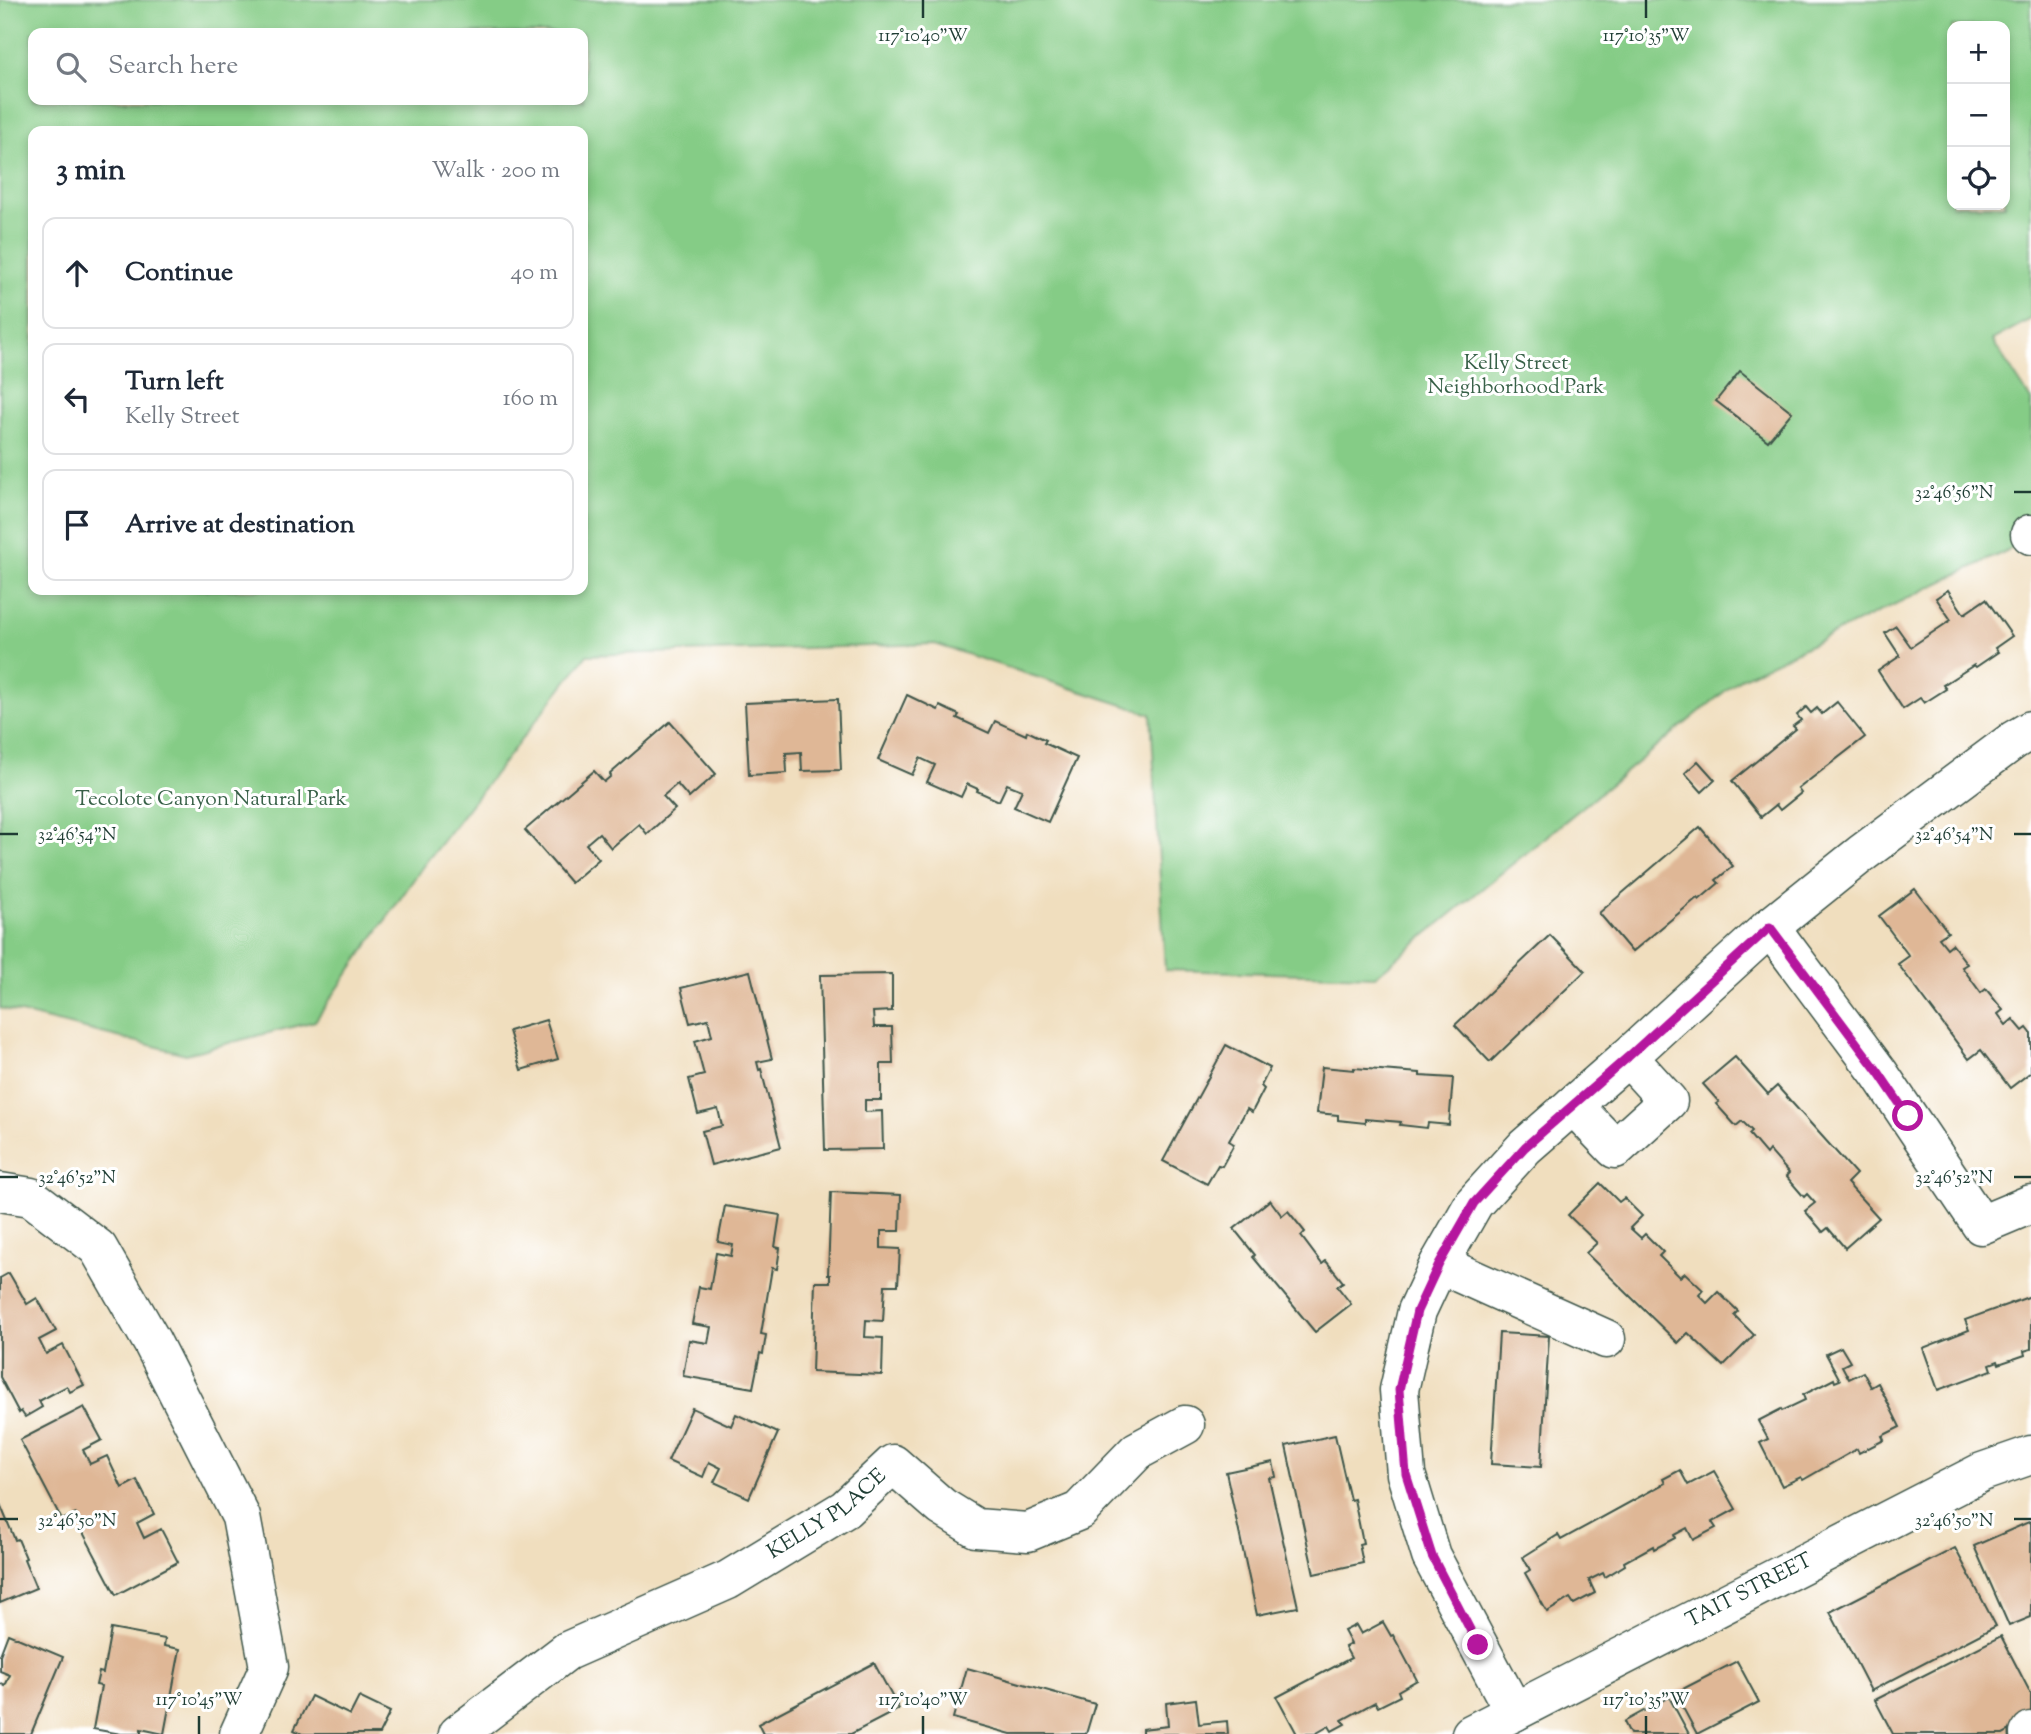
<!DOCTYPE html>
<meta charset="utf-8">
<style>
body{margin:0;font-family:"Sorts Mill Goudy",serif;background:#f6f6f7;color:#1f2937}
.controls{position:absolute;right:21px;top:21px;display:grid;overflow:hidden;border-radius:14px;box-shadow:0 4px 10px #0003}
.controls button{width:63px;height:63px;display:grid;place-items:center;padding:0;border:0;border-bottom:2px solid #e0e1e3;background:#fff;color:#1f2937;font:35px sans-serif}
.stop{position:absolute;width:21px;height:21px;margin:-16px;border:5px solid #b5179e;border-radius:50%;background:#fff}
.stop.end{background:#b5179e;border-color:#fff;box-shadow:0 2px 7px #0008}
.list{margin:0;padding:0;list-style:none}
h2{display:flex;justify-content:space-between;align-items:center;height:91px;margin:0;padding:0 28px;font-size:30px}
h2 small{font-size:23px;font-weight:400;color:#747a83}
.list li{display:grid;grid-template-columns:46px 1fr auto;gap:21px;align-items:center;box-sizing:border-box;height:112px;margin:0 14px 14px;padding:0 14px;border:2px solid #e0e1e3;border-radius:14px}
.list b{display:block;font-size:26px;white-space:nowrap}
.list p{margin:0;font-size:23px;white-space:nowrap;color:#747a83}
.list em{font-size:23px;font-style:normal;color:#747a83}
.icon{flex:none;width:38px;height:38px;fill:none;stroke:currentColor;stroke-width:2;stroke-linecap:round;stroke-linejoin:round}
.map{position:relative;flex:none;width:2031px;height:1734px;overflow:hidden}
.search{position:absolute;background:#fff;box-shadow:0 4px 10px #0003;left:28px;top:28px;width:560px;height:77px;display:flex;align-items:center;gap:18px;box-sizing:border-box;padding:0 24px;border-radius:14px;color:#747a83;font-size:26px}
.panel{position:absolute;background:#fff;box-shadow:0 4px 10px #0003;left:28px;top:126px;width:560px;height:469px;border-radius:14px}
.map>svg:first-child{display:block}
</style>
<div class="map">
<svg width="2031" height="1734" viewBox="0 0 2031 1734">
<rect width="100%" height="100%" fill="#fff"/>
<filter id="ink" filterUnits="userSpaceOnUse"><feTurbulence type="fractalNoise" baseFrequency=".0143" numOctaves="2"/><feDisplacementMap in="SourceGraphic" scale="14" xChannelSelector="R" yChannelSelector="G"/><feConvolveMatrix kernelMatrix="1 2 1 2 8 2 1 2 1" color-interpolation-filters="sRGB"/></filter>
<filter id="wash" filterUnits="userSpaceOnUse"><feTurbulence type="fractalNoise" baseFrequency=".00686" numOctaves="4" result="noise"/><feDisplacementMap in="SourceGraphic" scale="28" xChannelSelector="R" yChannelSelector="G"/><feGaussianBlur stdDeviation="1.57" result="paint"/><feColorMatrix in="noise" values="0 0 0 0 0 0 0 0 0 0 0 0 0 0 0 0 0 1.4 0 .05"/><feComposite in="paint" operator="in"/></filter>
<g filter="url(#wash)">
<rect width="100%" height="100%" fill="#f0debe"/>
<path fill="#85cc86" stroke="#52845d" stroke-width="2" fill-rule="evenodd" d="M0 0H2031V319L1992 340 2031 400V539L1741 678 1375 976 1165 970 1151 714 935 644 587 655 423 866 315 1021 186 1054 0 1008ZM1952 26H2005V205H1952ZM33 33H583V100H33ZM33 131H583V590H33Z"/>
<g id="blocks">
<g fill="#dfb796">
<polygon points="1740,371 1792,412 1768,441 1716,401"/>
<polygon points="1948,590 1964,614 1986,599 2012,636 1995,648 1998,652 1976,667 1974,665 1943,685 1946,689 1924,703 1920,698 1903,709 1878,671 1900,656 1885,633 1896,626 1911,647 1951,620 1936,598"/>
<polygon points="907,695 938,710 940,706 959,715 957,718 989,733 995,721 1026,735 1027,731 1046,740 1044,743 1077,758 1048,822 1014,807 1022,790 1007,784 999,801 977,791 978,789 967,784 961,797 927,782 935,765 920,758 912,775 878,760"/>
<polygon points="838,699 841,770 802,771 801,752 786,753 787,773 749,775 745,703"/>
<polygon points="1837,702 1865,737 1798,789 1801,793 1780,810 1776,805 1761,817 1732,781 1796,729 1793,726 1801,720 1797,715 1806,707 1811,713 1817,708 1822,714"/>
<polygon points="670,722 716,774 689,798 677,784 663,796 675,809 647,834 639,824 611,848 599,833 586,844 599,859 571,883 525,830 594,771 604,782 611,776 610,774"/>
<polygon points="1698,761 1715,780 1702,792 1685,773"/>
<polygon points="1700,827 1733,866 1716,880 1719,883 1699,900 1697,898 1632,952 1599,913"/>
<polygon points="1915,889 1948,932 1939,938 1947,948 1952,944 1967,964 1962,967 1981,993 1986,989 2003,1010 1998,1014 2006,1025 2013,1019 2023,1031 2027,1028 2031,1033 2031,1072 2010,1088 1981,1050 1969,1059 1898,964 1909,956 1879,916"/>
<polygon points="1550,935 1585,971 1490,1062 1455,1025"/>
<polygon points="750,971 772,1059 757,1062 759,1070 761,1069 781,1147 711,1165 702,1131 722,1126 718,1109 698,1114 689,1079 704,1075 695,1041 712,1036 708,1019 690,1023 681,988"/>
<polygon points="892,974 892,1011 873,1012 874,1027 892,1027 893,1064 881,1064 881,1100 865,1100 865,1112 882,1111 883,1149 825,1150 820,975"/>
<polygon points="546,1020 558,1059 521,1070 509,1031"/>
<polygon points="1226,1045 1270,1068 1261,1086 1264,1089 1252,1112 1247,1109 1229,1141 1234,1144 1222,1166 1218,1165 1207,1184 1163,1161"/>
<polygon points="1735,1057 1768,1094 1777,1086 1856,1174 1847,1183 1879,1218 1845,1248 1828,1228 1823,1232 1805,1211 1815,1203 1807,1194 1804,1197 1786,1176 1789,1173 1769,1150 1766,1154 1749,1134 1752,1131 1742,1121 1736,1126 1716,1104 1719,1102 1703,1084"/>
<polygon points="1322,1067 1354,1070 1354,1068 1420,1073 1420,1076 1453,1078 1449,1125 1428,1123 1427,1128 1400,1125 1401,1122 1365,1119 1365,1123 1338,1120 1338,1115 1317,1113"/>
<polygon points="1600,1183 1619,1202 1624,1198 1642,1216 1630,1228 1641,1238 1645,1234 1663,1252 1659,1256 1680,1277 1685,1273 1703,1290 1699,1295 1707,1303 1718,1292 1738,1311 1734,1315 1754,1335 1723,1366 1688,1333 1678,1343 1586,1253 1597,1243 1568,1215"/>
<polygon points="831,1192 901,1195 900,1231 881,1231 881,1248 900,1249 898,1285 885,1285 883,1321 866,1320 865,1337 883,1338 882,1375 812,1372 815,1282 830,1282 830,1275 828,1275"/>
<polygon points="1270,1200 1282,1216 1288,1211 1305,1232 1301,1236 1322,1264 1326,1261 1343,1282 1337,1286 1351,1304 1315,1332 1253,1257 1255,1255 1234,1229"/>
<polygon points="725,1206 780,1215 775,1247 780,1248 777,1269 772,1268 761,1334 766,1335 763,1354 760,1353 753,1388 683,1376 689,1340 708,1343 711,1327 692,1324 699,1287 710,1289 716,1253 731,1256 733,1245 718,1242"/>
<polygon points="9,1273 27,1304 37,1298 56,1331 39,1340 46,1354 63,1345 84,1385 70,1392 67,1386 39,1401 42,1407 25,1417 21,1411 19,1413 0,1377 0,1278"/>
<polygon points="2031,1296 2031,1349 2024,1351 2025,1355 1999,1364 1998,1361 1990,1364 1992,1370 1938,1390 1923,1348 1969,1330 1965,1320"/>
<polygon points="1499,1333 1549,1336 1541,1467 1491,1464"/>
<polygon points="1841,1347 1850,1362 1842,1366 1849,1379 1863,1372 1871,1387 1878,1383 1900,1427 1882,1436 1884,1440 1859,1453 1857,1449 1803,1480 1801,1477 1782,1486 1760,1443 1768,1439 1758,1421 1781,1409 1782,1411 1805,1400 1803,1395 1834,1379 1835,1382 1840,1380 1826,1354"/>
<polygon points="84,1407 102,1440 83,1450 90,1464 107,1456 122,1488 137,1480 154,1514 137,1523 144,1538 161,1529 178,1562 116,1595 78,1523 80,1522 76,1514 62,1520 20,1440"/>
<polygon points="692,1408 731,1426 736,1414 778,1433 749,1498 714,1482 721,1468 709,1462 703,1477 668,1461"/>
<polygon points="1335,1435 1350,1500 1354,1499 1363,1543 1359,1544 1363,1563 1314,1574 1286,1446"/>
<polygon points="1273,1462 1276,1477 1269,1478 1298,1607 1257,1615 1226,1472"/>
<polygon points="1680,1470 1688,1485 1714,1471 1736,1509 1712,1522 1716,1528 1693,1540 1687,1528 1674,1535 1675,1538 1654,1549 1653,1546 1624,1562 1625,1565 1605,1577 1603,1573 1589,1580 1595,1593 1574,1604 1570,1598 1547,1612 1525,1573 1530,1570 1523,1557 1558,1535 1561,1540 1665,1483 1663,1479"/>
<polygon points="0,1504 15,1540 18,1539 26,1558 24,1559 36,1588 0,1603"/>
<polygon points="2031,1521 2031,1617 2009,1626 1974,1546"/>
<polygon points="1955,1548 1996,1626 1871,1691 1830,1612"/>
<polygon points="1383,1622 1391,1636 1393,1635 1417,1680 1398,1691 1400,1696 1378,1707 1375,1702 1342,1720 1345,1724 1332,1731 1329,1726 1315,1734 1297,1734 1277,1697 1351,1658 1345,1647 1351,1644 1344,1631 1356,1625 1361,1634"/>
<polygon points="111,1629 165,1639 164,1646 180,1649 164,1734 141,1729 141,1734 121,1734 93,1729 101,1686 96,1685 99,1672 103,1673"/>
<polygon points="8,1634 63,1657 31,1734 0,1734 0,1683 5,1686 10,1675 0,1671 0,1655"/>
<polygon points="2001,1636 2031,1694 2031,1719 2003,1734 1893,1734 1875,1700"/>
<polygon points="1737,1661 1759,1702 1697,1734 1675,1693"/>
<polygon points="874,1663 899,1709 851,1734 763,1734 758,1724"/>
<polygon points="967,1668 1095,1704 1086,1734 1011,1734 953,1718"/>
<polygon points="311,1696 350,1715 359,1697 390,1712 379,1734 302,1734 294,1730"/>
<polygon points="1669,1697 1689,1734 1630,1734 1624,1722"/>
<polygon points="1196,1699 1199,1724 1227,1721 1228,1734 1142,1734 1142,1729 1168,1726 1166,1703"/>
</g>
</g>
</g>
<g filter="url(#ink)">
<use href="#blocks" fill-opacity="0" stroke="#3e5549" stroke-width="2"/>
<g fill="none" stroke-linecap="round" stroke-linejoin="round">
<defs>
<g id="minor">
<polyline points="2030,534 2031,535"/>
<polyline points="1770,927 1879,1073 1981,1225 2031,1204"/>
<polyline points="1573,1105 1615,1149 1668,1101 1628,1057"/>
<polyline points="0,1192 31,1197 98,1248 152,1342 241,1517 269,1667 239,1734"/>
<polyline points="1439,1264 1606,1339"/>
<polyline points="1514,1712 1431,1556 1406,1474 1399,1390 1417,1311 1439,1264 1474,1203 1525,1147 1628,1057 1770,927 1861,854 2014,740 2031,730"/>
<path id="s1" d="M458 1734 567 1651 728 1580 845 1509 893 1464 942 1507 976 1528 1028 1532 1079 1511 1137 1451 1185 1425"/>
<path id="s2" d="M1471 1734 1982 1472 2031 1455"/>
<polyline points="2029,1734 2031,1731"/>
</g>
</defs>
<use href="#minor" stroke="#3e5549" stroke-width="41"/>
<use href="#minor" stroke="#fff" stroke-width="38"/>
</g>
</g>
<g fill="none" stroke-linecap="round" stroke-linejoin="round" filter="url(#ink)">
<polyline stroke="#b5179e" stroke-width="9" points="1478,1645 1432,1556 1406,1474 1399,1390 1417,1311 1439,1264 1474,1203 1525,1147 1628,1057 1770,927 1879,1073 1908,1116"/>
</g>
<path fill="none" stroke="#1f3d34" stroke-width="2.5" d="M923 0V18M1646 0V18M2014 492H2031M0 834H18M2014 834H2031M0 1177H18M2014 1177H2031M0 1519H18M2014 1519H2031M199 1716V1734M923 1716V1734M1646 1716V1734"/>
<g text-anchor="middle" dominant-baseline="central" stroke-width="6" stroke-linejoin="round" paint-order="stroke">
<g font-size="21" fill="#386148" stroke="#fff">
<text x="1516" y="364">Kelly Street<tspan x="1516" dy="24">Neighborhood Park</tspan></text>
<text x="211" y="800">Tecolote Canyon Natural Park</text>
</g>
<g font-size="21" fill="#1f3d34" stroke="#fff">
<text stroke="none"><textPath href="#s1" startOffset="432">KELLY PLACE</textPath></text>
<text stroke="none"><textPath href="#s2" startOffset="313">TAIT STREET</textPath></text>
</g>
</g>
<g font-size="18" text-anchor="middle" fill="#1f3d34" stroke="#fff" stroke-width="6" stroke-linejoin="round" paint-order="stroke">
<text x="923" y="41">117°10'40"W</text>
<text x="1646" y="41">117°10'35"W</text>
<text x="1954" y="498">32°46'56"N</text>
<text x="77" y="840">32°46'54"N</text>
<text x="1954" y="840">32°46'54"N</text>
<text x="77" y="1183">32°46'52"N</text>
<text x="1954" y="1183">32°46'52"N</text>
<text x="77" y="1526">32°46'50"N</text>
<text x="1954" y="1526">32°46'50"N</text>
<text x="199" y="1705">117°10'45"W</text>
<text x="923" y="1705">117°10'40"W</text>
<text x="1646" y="1705">117°10'35"W</text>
</g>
</svg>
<div class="controls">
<button>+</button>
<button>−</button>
<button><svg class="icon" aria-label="locate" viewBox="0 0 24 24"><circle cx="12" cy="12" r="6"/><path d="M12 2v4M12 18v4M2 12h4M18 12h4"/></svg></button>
</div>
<div class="stop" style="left:1908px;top:1116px"></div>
<div class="stop end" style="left:1478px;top:1645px"></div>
<div class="search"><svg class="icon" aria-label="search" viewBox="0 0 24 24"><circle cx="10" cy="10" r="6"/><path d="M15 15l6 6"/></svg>Search here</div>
<section class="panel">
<h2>3 min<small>Walk · 200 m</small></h2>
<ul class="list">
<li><svg class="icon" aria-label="ahead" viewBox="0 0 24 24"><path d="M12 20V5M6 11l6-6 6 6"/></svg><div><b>Continue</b></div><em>40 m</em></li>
<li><svg class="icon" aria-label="left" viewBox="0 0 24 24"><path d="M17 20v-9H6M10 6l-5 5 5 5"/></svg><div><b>Turn left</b><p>Kelly Street</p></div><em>160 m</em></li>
<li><svg class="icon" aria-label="arrive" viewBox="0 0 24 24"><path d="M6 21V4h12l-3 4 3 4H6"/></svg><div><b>Arrive at destination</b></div></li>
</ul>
</section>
</div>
